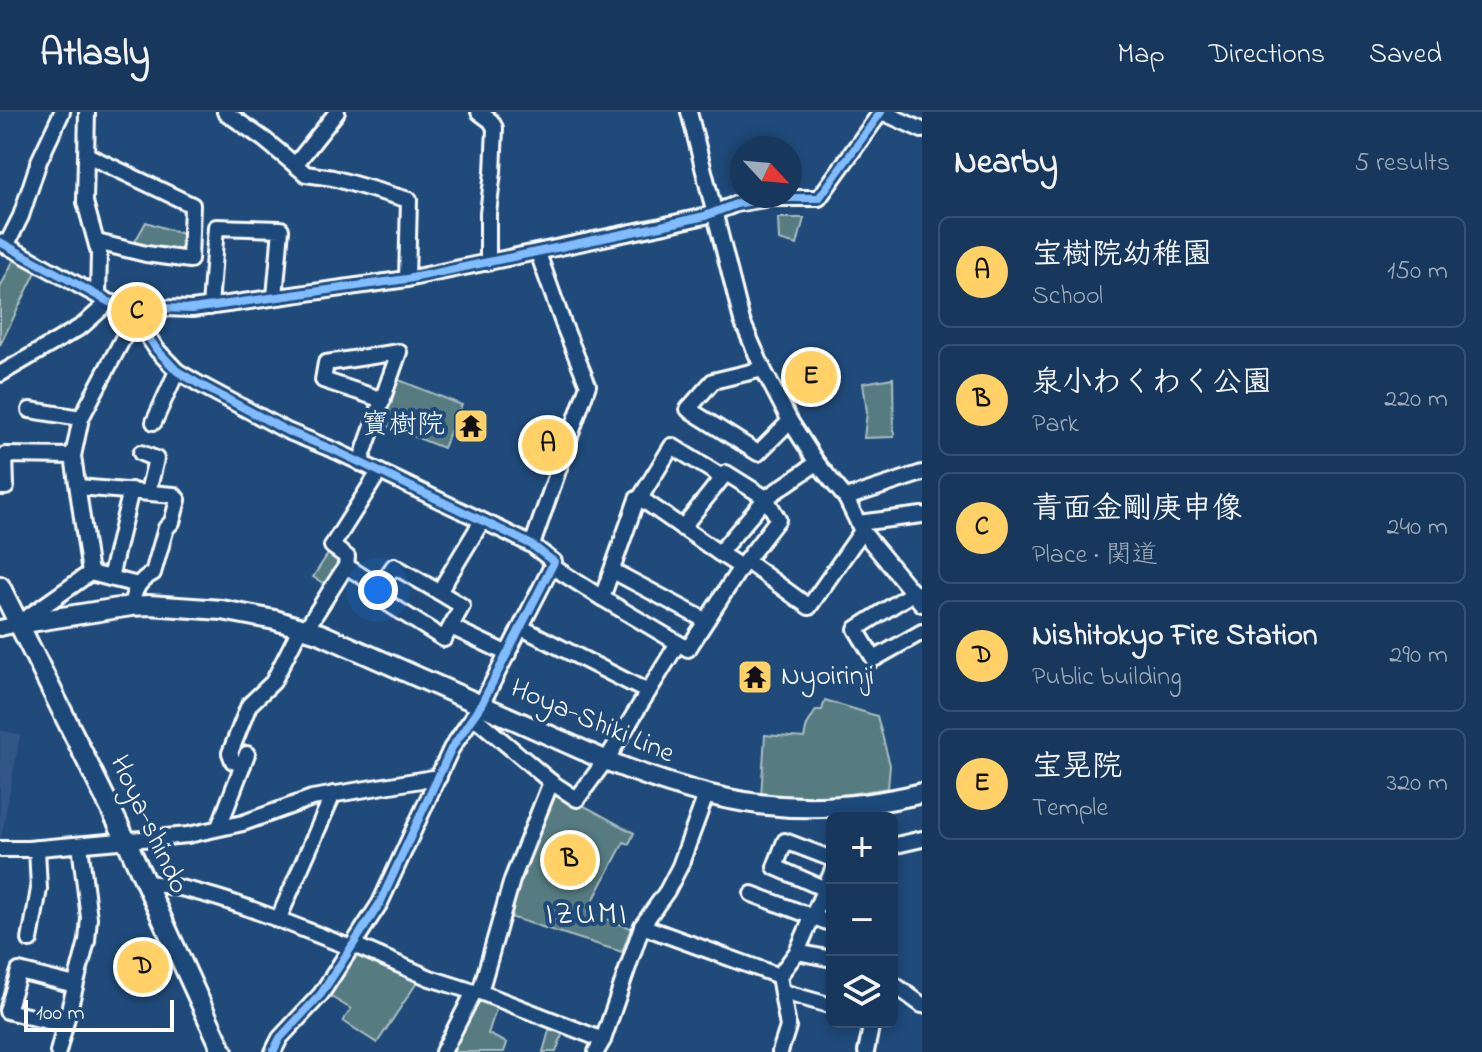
<!DOCTYPE html>
<meta charset="utf-8">
<style>
body{margin:0;font-family:"Indie Flower","Klee One",sans-serif;background:#244365;color:#f1f3f6}
.controls{position:absolute;right:24px;bottom:24px;display:grid;overflow:hidden;border-radius:12px;box-shadow:0 4px 12px #0003}
.controls button{width:72px;height:72px;display:grid;place-items:center;padding:0;border:0;border-bottom:2px solid #365272;background:#17385c;color:#f1f3f6;font:40px sans-serif}
.compass{position:absolute;left:730px;top:24px;width:72px;height:72px;border-radius:50%;background:#17385c;box-shadow:0 4px 12px #0003;rotate:116deg}
.scale{position:absolute;left:24px;bottom:20px;width:150px;box-sizing:border-box;padding-left:8px;border:4px solid #fff;border-top:0;font-size:22px;line-height:28px;white-space:nowrap;color:#fff;-webkit-text-stroke:6px #1f4a7a;paint-order:stroke}
.you{position:absolute;left:378px;top:478px;width:28px;height:28px;margin:-20px;border:6px solid #fff;border-radius:50%;background:#1a73e8;box-shadow:0 0 0 12px #1a73e833}
.badge{display:grid;place-items:center;width:52px;height:52px;border-radius:50%;background:#ffd166;color:#111;font-size:26px;font-weight:700}
.pin{position:absolute;translate:-50% -50%;border:4px solid #fff;box-shadow:0 2px 8px #0006}
.list{margin:0;padding:0;list-style:none}
h2{display:flex;justify-content:space-between;align-items:center;height:104px;margin:0;padding:0 32px;font-size:34px}
h2 small{font-size:26px;font-weight:400;color:#9eacbb}
.list li{display:grid;grid-template-columns:52px 1fr auto;gap:24px;align-items:center;box-sizing:border-box;height:112px;margin:0 16px 16px;padding:0 16px;border:2px solid #365272;border-radius:12px}
.list b{display:block;font-size:30px;white-space:nowrap}
.list p{margin:0;font-size:26px;white-space:nowrap;color:#9eacbb}
.list em{font-size:26px;font-style:normal;color:#9eacbb}
.icon{flex:none;width:44px;height:44px;fill:none;stroke:currentColor;stroke-width:2;stroke-linecap:round;stroke-linejoin:round}
.map{position:relative;flex:none;width:922px;height:940px;overflow:hidden}
header{display:flex;align-items:center;gap:48px;box-sizing:border-box;height:112px;padding:0 40px;background:#17385c;border-bottom:2px solid #365272}
header strong{font-size:38px}
nav{display:flex;gap:44px;margin-inline-start:auto;font-size:28px}
main{display:flex}
aside{flex:1;background:#17385c}
.map>svg:first-child{display:block}
</style>
<header>
<strong>Atlasly</strong>
<nav><a>Map</a><a>Directions</a><a>Saved</a></nav>
</header>
<main>
<div class="map">
<svg width="922" height="940" viewBox="0 0 922 940">
<rect width="100%" height="100%" fill="#1f4a7a"/>
<filter id="ink" filterUnits="userSpaceOnUse"><feTurbulence type="fractalNoise" baseFrequency=".0125" numOctaves="2"/><feDisplacementMap in="SourceGraphic" scale="16" xChannelSelector="R" yChannelSelector="G"/><feConvolveMatrix kernelMatrix="1 2 1 2 8 2 1 2 1" color-interpolation-filters="sRGB"/></filter>
<g filter="url(#ink)">
<polygon fill="#335786" points="0,618 20,623 0,732"/>
<g fill="#567c82" stroke="#aabec0" stroke-width="2">
<polygon points="778,106 804,106 797,133 779,128"/>
<polygon points="146,110 189,124 189,143 133,133"/>
<polygon points="15,145 38,156 0,233 0,176"/>
<polygon points="394,266 462,293 443,336 380,311"/>
<polygon points="893,266 894,325 864,326 867,300 863,271"/>
<polygon points="330,439 342,447 342,452 328,474 313,465"/>
<polygon points="825,588 877,604 890,653 888,676 830,685 761,684 765,623 804,626 807,613 816,598 822,598"/>
<path d="M553 680C582 690 606 707 634 721L629 732 624 730 587 800 631 816 622 840 507 804 519 763Z"/>
<polygon points="357,841 420,866 377,931 343,909 351,897 328,883"/>
<polygon points="474,886 498,891 488,922 507,931 504,940 447,940"/>
<polygon points="550,915 563,920 556,940 543,940"/>
</g>
<g fill="none" stroke-linecap="round" stroke-linejoin="round">
<defs>
<g id="minor">
<polyline points="87,0 85,90 99,141 98,184"/>
<polyline points="225,0 265,28 306,62 333,66 409,88 407,167"/>
<polyline points="479,0 491,9 495,16 493,60 488,101 488,151"/>
<polyline points="689,0 742,209 763,257 790,309 817,351 846,386 862,419 922,492"/>
<polyline points="882,0 922,18"/>
<polyline points="87,43 192,93 190,148 146,142 97,130"/>
<polyline points="295,53 337,0"/>
<polyline points="0,130 109,190 131,195 192,197 407,167 661,114 705,104 736,92 770,86 819,86 881,0"/>
<polyline points="6,134 21,104 39,49 62,0"/>
<polyline points="210,195 216,115 281,117 275,185"/>
<polyline points="137,200 81,306 73,344 90,461 138,473"/>
<polyline points="135,205 157,238 177,259 199,272 287,319 336,339 506,420 532,433 554,450 481,593 451,637 380,791 321,882 280,926 273,940"/>
<polyline points="763,257 713,269 688,297 758,341 790,309"/>
<polyline points="0,262 82,214 109,190"/>
<polyline points="30,298 81,306"/>
<polyline points="154,310 177,259"/>
<polyline points="141,341 156,347 148,380"/>
<polyline points="360,351 399,240 326,251 323,268 383,288"/>
<polyline points="0,375 6,375 5,343 73,344"/>
<path d="M78 375 174 383 178 388 172 410 166 416 153 461C139 468 134 478 131 494"/>
<polyline points="640,386 672,334 722,365"/>
<polyline points="846,386 922,361"/>
<polyline points="858,411 922,403"/>
<polyline points="532,433 588,273 564,214 538,141"/>
<polyline points="746,449 809,495 862,419"/>
<polyline points="346,454 379,475 378,485 444,527 462,494 439,480 482,409"/>
<polyline points="553,455 602,486 637,387 640,386 719,441"/>
<polyline points="741,455 719,441 766,386 817,351"/>
<polyline points="613,459 705,508"/>
<polyline points="110,466 131,378"/>
<polyline points="379,475 394,454 439,480"/>
<polyline points="914,480 856,517 874,547 922,520"/>
<polyline points="602,486 678,531"/>
<polyline points="451,515 508,542"/>
<polyline points="0,516 18,512 90,461"/>
<polyline points="522,516 648,580"/>
<polyline points="306,517 346,454 347,445 332,434 379,360"/>
<polyline points="473,604 551,670"/>
<polyline points="243,653 233,649 230,641 249,593 273,570 301,515"/>
<polyline points="219,715 247,642"/>
<polyline points="892,734 922,727"/>
<polyline points="0,737 28,737 188,723 243,711 312,686 439,665"/>
<path d="M146 771C211 776 290 813 352 836"/>
<polyline points="825,777 775,755 785,729 832,747"/>
<polyline points="752,782 832,812"/>
<polyline points="278,808 333,682"/>
<polyline points="642,814 779,864"/>
<polyline points="30,828 39,777 37,736"/>
<polyline points="354,833 430,866 474,880"/>
<polyline points="797,840 832,847"/>
<polyline points="892,871 922,893"/>
<polyline points="480,880 603,928"/>
<polyline points="783,880 832,894"/>
<polyline points="63,913 7,899 19,859 75,873"/>
<polyline points="58,940 87,829 89,806 80,733"/>
<polyline points="443,940 474,880 480,880 512,768 551,670 577,687 610,642 678,531 688,537 741,455 778,407 766,386 726,361 682,416"/>
<polyline points="596,940 603,928 642,814 667,779 680,754 706,683"/>
<polyline points="780,940 788,915 779,864 797,840 832,760"/>
<polyline points="866,940 872,910"/>
</g>
<g id="major">
<polyline points="0,474 126,728 223,940"/>
<path d="M18 512 131 494 149 493 222 498 275 508 321 522 605 648C716 693 803 710 922 681"/>
</g>
</defs>
<use href="#minor" stroke="#fff" stroke-width="20"/>
<use href="#major" stroke="#fff" stroke-width="24"/>
<use href="#minor" stroke="#1f4a7a" stroke-width="14"/>
<use href="#major" stroke="#1f4a7a" stroke-width="18"/>
<defs>
<g id="cycleway">
<polyline points="0,130 109,190 131,195 192,197 407,167 661,114 705,104 736,92 770,86 819,86 881,0"/>
<polyline points="135,205 157,238 177,259 199,272 287,319 336,339 506,420 532,433 554,450 481,593 451,637 380,791 321,882 280,926 273,940"/>
</g>
</defs>
<use href="#cycleway" stroke="#1f4a7a" stroke-width="13"/>
<use href="#cycleway" stroke="#80bcff" stroke-width="8"/>
</g>
</g>
<defs>
<symbol id="temple-square" viewBox="-11 -11 22 22"><rect x="-9" y="-9" width="18" height="18" rx="4" fill="#ffd166" stroke="#1f4a7a"/><path d="M0-6L5-2H3V0L6.5 2.5H4V6H1.5V3h-3V6H-4V2.5H-6.5L-3 0V-2H-5Z" fill="#111"/></symbol>
</defs>
<g fill-rule="evenodd">
<use href="#temple-square" x="451" y="294" width="40" height="40"/>
<use href="#temple-square" x="735" y="545" width="40" height="40"/>
</g>
<g text-anchor="middle" dominant-baseline="central" stroke-width="8" stroke-linejoin="round" paint-order="stroke">
<g font-size="28" fill="#fff" stroke="#1f4a7a" text-anchor="end">
<text x="445" y="314">寶樹院</text>
<text x="781" y="565" text-anchor="start">Nyoirinji</text>
</g>
<g font-size="28" fill="#fff" stroke="#1f4a7a">
<text transform="translate(592 610) rotate(23)">Hoya-Shiki Line</text>
<text transform="translate(148 713) rotate(65)">Hoya-shindo</text>
</g>
<g font-size="32" letter-spacing="2" fill="#fff" stroke="#1f4a7a">
<text x="587" y="803">IZUMI</text>
</g>
</g>
</svg>
<div class="controls">
<button>+</button>
<button>−</button>
<button><svg class="icon" aria-label="layers" viewBox="0 0 24 24"><path d="M12 4l9 5-9 5-9-5zM3 14l9 5 9-5"/></svg></button>
</div>
<svg class="compass" viewBox="-18 -18 36 36"><path d="M0-13l5 13h-10z" fill="#e53935"/><path d="M0 13l5-13h-10z" fill="#9eacbb"/></svg>
<div class="scale">100 m</div>
<div class="you"></div>
<div class="pin badge" style="left:548px;top:333px">A</div>
<div class="pin badge" style="left:570px;top:748px">B</div>
<div class="pin badge" style="left:137px;top:200px">C</div>
<div class="pin badge" style="left:143px;top:855px">D</div>
<div class="pin badge" style="left:811px;top:265px">E</div>
</div>
<aside>
<h2>Nearby<small>5 results</small></h2>
<ul class="list">
<li><span class="badge">A</span><div><b>宝樹院幼稚園</b><p>School</p></div><em>150 m</em></li>
<li><span class="badge">B</span><div><b>泉小わくわく公園</b><p>Park</p></div><em>220 m</em></li>
<li><span class="badge">C</span><div><b>青面金剛庚申像</b><p>Place · 関道</p></div><em>240 m</em></li>
<li><span class="badge">D</span><div><b>Nishitokyo Fire Station</b><p>Public building</p></div><em>290 m</em></li>
<li><span class="badge">E</span><div><b>宝晃院</b><p>Temple</p></div><em>320 m</em></li>
</ul>
</aside>
</main>
